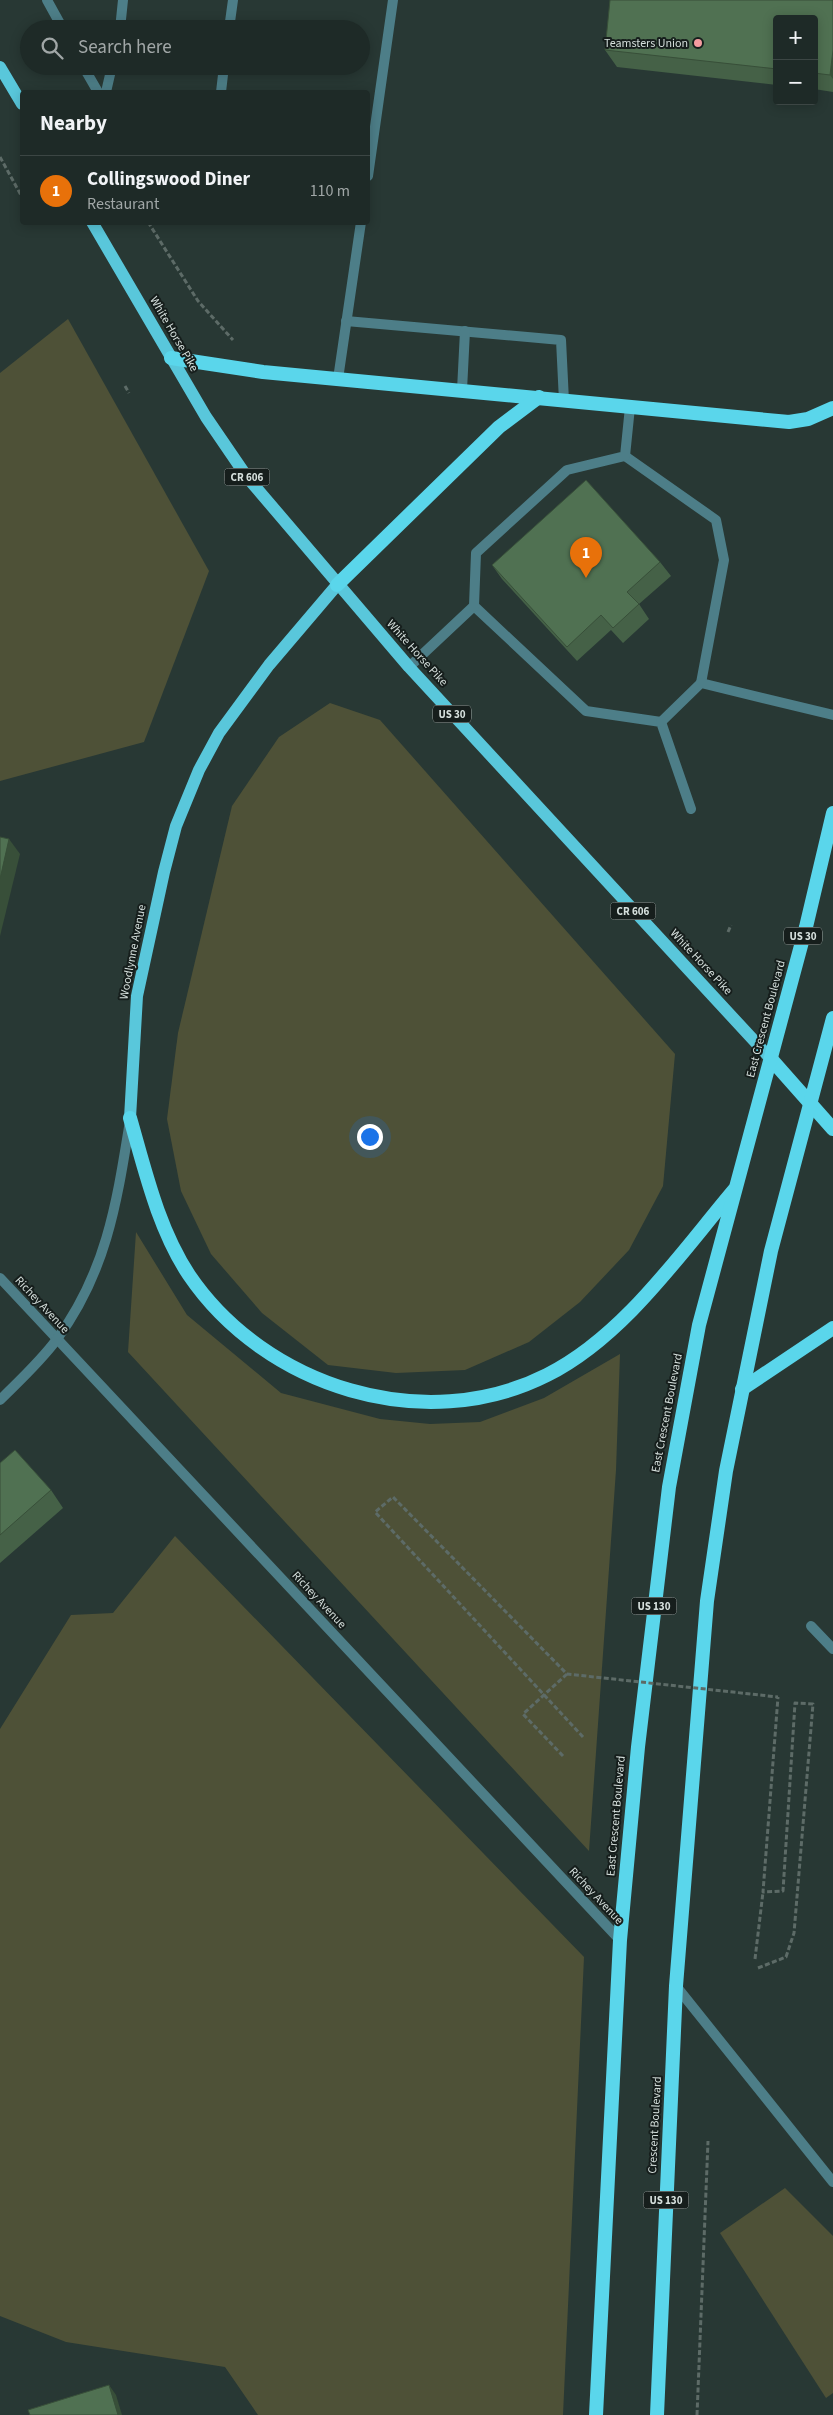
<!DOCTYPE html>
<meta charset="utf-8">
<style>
body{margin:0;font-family:"Source Sans 3",sans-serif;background:#2b3633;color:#f1f3f6}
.controls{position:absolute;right:15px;top:15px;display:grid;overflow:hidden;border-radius:5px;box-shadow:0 2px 12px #0003}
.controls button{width:45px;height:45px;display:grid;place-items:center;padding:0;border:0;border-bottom:1px solid #3c4644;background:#1e2a27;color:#f1f3f6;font:25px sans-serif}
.you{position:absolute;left:369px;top:1136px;width:18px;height:18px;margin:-12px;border:4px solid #fff;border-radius:50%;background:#1a73e8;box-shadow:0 0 0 8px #1a73e833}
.badge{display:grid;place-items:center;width:32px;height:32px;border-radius:50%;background:#1a73e8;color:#fff;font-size:16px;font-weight:700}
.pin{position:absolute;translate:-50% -41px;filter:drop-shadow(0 1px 2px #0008)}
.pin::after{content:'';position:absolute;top:26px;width:18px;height:15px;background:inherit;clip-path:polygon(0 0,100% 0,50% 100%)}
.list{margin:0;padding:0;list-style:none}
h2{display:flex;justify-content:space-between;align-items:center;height:65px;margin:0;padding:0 20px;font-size:21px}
h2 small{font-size:16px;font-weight:400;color:#a1a7a7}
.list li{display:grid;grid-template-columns:32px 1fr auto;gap:15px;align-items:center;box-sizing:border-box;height:70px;padding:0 20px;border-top:1px solid #3c4644}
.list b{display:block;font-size:19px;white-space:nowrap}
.list p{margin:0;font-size:16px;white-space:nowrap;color:#a1a7a7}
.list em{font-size:16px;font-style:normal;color:#a1a7a7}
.icon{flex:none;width:28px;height:28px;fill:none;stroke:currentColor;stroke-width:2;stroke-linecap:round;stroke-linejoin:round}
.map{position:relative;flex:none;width:833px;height:2415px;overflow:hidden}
.search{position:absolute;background:#1e2a27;box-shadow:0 2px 12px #0003;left:20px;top:20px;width:350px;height:55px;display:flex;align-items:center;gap:12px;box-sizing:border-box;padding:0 18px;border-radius:28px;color:#a1a7a7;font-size:19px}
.panel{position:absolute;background:#1e2a27;box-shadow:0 2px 12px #0003;left:20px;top:90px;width:350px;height:135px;border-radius:5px}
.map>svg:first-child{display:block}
</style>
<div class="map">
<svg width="833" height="2415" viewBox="0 0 833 2415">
<rect width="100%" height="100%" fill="#283834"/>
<g fill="#4e5137">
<polygon points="68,319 209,571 144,742 0,781 0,373"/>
<polygon points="330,703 380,720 675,1054 663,1186 629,1250 580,1302 529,1342 465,1370 396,1373 328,1365 262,1313 211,1254 181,1191 167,1119 178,1033 232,806 279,737"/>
<polygon points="136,1232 187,1315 281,1393 380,1419 430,1424 480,1422 544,1398 620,1354 616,1470 589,1851 128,1352"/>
<polygon points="175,1536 584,1957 563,2415 258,2415 225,2367 66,2342 0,2316 0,1729 71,1615 113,1613"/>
<polygon points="785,2188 833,2236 833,2393 826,2398 720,2233"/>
</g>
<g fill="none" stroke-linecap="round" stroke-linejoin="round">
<g stroke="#5d6b67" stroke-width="3" stroke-dasharray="5 2.5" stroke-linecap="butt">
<polyline points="0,157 22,197"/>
<polyline points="37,222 37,223"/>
<polyline points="148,222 198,301 233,340"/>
<polyline points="125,386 129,393"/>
<polyline points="728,932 731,925"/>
<polyline points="563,1756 523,1714 567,1674"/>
<polyline points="755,1959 763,1892"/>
<polyline points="758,1968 786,1957 794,1933 813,1704 795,1703 783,1891 763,1892 778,1697"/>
<polyline points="697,2415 708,2141"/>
</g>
<g stroke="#4d7e88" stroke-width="10">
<polyline points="47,0 63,29"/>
<polyline points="120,29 123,0"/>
<polyline points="229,29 233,0"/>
<polyline points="83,66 98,92"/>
<polyline points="106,92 112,66"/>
<polyline points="221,92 224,66"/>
<polyline points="368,176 393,0"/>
<polyline points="346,321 561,340 564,401"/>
<polyline points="338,379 361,222"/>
<polyline points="462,390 465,331"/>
<polyline points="625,456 716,520 724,560 701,683"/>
<polyline points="474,606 586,711 661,722 691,809"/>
<polyline points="409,667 474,606 476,553 567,470 625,456 630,407"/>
<polyline points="661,722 701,683 833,715"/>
<polyline points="811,1626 833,1649"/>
</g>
<g stroke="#4d7e88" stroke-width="10">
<polyline points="0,1278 620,1940"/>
<path d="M0 1400C19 1381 41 1361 57 1339 107 1271 117 1201 130 1121"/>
<polyline points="676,1986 833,2182"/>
</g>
<g stroke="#59c7db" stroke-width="12">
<polyline points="0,67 22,104"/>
<polyline points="92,222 206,417 247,477 409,667 771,1059"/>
<polyline points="130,1118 137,996 164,872 176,826 199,770 219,733 269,665 337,585"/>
</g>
<g stroke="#5ad6eb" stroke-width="14">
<polyline points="171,358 263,372 789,422 808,419 833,408"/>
<polyline points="337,585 499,427 539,397"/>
<polyline points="771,1059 833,1129"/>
<path d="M130 1118C145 1170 158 1228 189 1275 265 1387 424 1437 547 1375 623 1337 680 1254 734 1190"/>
<polyline points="742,1389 833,1328"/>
<polyline points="596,2415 620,1940 638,1747 669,1487 699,1325 806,927 833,813"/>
<polyline points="657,2415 676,1986 707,1601 726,1471 771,1251 833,1018"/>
</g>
<polyline stroke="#5d6b67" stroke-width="3" stroke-dasharray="5 2.5" stroke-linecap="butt" points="583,1737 375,1512 393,1497 567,1674 778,1697"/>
</g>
<g fill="#456147">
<polygon points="833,0 833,92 814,89 814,19 777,19 777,85 617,67 605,50"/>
<polygon points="660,562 671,576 639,604 649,619 623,643 611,630 577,661 502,579 492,565"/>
<polygon points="0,1463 51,1490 63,1508 0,1563"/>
</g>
<g fill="#384f39">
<polygon points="833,50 833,79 830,75"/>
<polygon points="9,839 20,854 0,936 0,879"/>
<polygon points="109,2385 116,2395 122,2415 118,2415"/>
</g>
<g fill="#507152" stroke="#384f39">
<polygon points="610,0 833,0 833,50 830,75 814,73 814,19 777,19 777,69 605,50"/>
<polygon points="586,480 660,562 627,592 639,604 613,628 601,615 567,647 492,565"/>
<polygon points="0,837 9,839 0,879"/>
<polygon points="15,1450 51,1490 0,1535 0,1463"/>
<polygon points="109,2385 118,2415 30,2415 28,2410"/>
</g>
<circle fill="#f59b9f" stroke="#161e1c" stroke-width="2" cx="698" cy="43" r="5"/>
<g text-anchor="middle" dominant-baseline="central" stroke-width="4" stroke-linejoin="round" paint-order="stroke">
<g fill="#161e1c" stroke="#9ca5a2" stroke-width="1">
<rect x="224.5" y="468.5" width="45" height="17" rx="4"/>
<rect x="433" y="705.5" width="38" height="17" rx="4"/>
<rect x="610.5" y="902.5" width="45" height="17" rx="4"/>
<rect x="784" y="927.5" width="38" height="17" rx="4"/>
<rect x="631.5" y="1597.5" width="45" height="17" rx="4"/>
<rect x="643.5" y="2191.5" width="45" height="17" rx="4"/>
</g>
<g font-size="11" font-weight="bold" fill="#d5dfdc">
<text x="247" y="477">CR 606</text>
<text x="452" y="714">US 30</text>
<text x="633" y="911">CR 606</text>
<text x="803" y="936">US 30</text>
<text x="654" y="1606">US 130</text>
<text x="666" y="2200">US 130</text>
</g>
<g font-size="12" fill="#d5dfdc" stroke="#161e1c" text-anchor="end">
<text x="688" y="43">Teamsters Union</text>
</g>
<g font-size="12" fill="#d5dfdc" stroke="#161e1c">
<text transform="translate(174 334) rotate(60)">White Horse Pike</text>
<text transform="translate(417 653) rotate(48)">White Horse Pike</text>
<text transform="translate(133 952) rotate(-79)">Woodlynne Avenue</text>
<text transform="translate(701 962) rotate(47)">White Horse Pike</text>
<text transform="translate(766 1019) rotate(-75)">East Crescent Boulevard</text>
<text transform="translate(42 1305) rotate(47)">Richey Avenue</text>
<text transform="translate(667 1413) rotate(-79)">East Crescent Boulevard</text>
<text transform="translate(319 1600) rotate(47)">Richey Avenue</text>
<text transform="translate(616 1816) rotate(-85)">East Crescent Boulevard</text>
<text transform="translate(596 1896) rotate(47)">Richey Avenue</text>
<text transform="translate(655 2125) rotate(-87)">Crescent Boulevard</text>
</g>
</g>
</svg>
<div class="controls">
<button>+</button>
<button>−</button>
</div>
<div class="you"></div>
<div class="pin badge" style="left:586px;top:578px;background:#e8710a">1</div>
<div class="search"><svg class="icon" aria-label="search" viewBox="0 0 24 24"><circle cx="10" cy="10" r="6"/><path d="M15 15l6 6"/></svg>Search here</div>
<section class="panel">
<h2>Nearby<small></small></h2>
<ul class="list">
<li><span class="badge" style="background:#e8710a">1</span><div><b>Collingswood Diner</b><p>Restaurant</p></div><em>110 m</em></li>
</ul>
</section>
</div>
